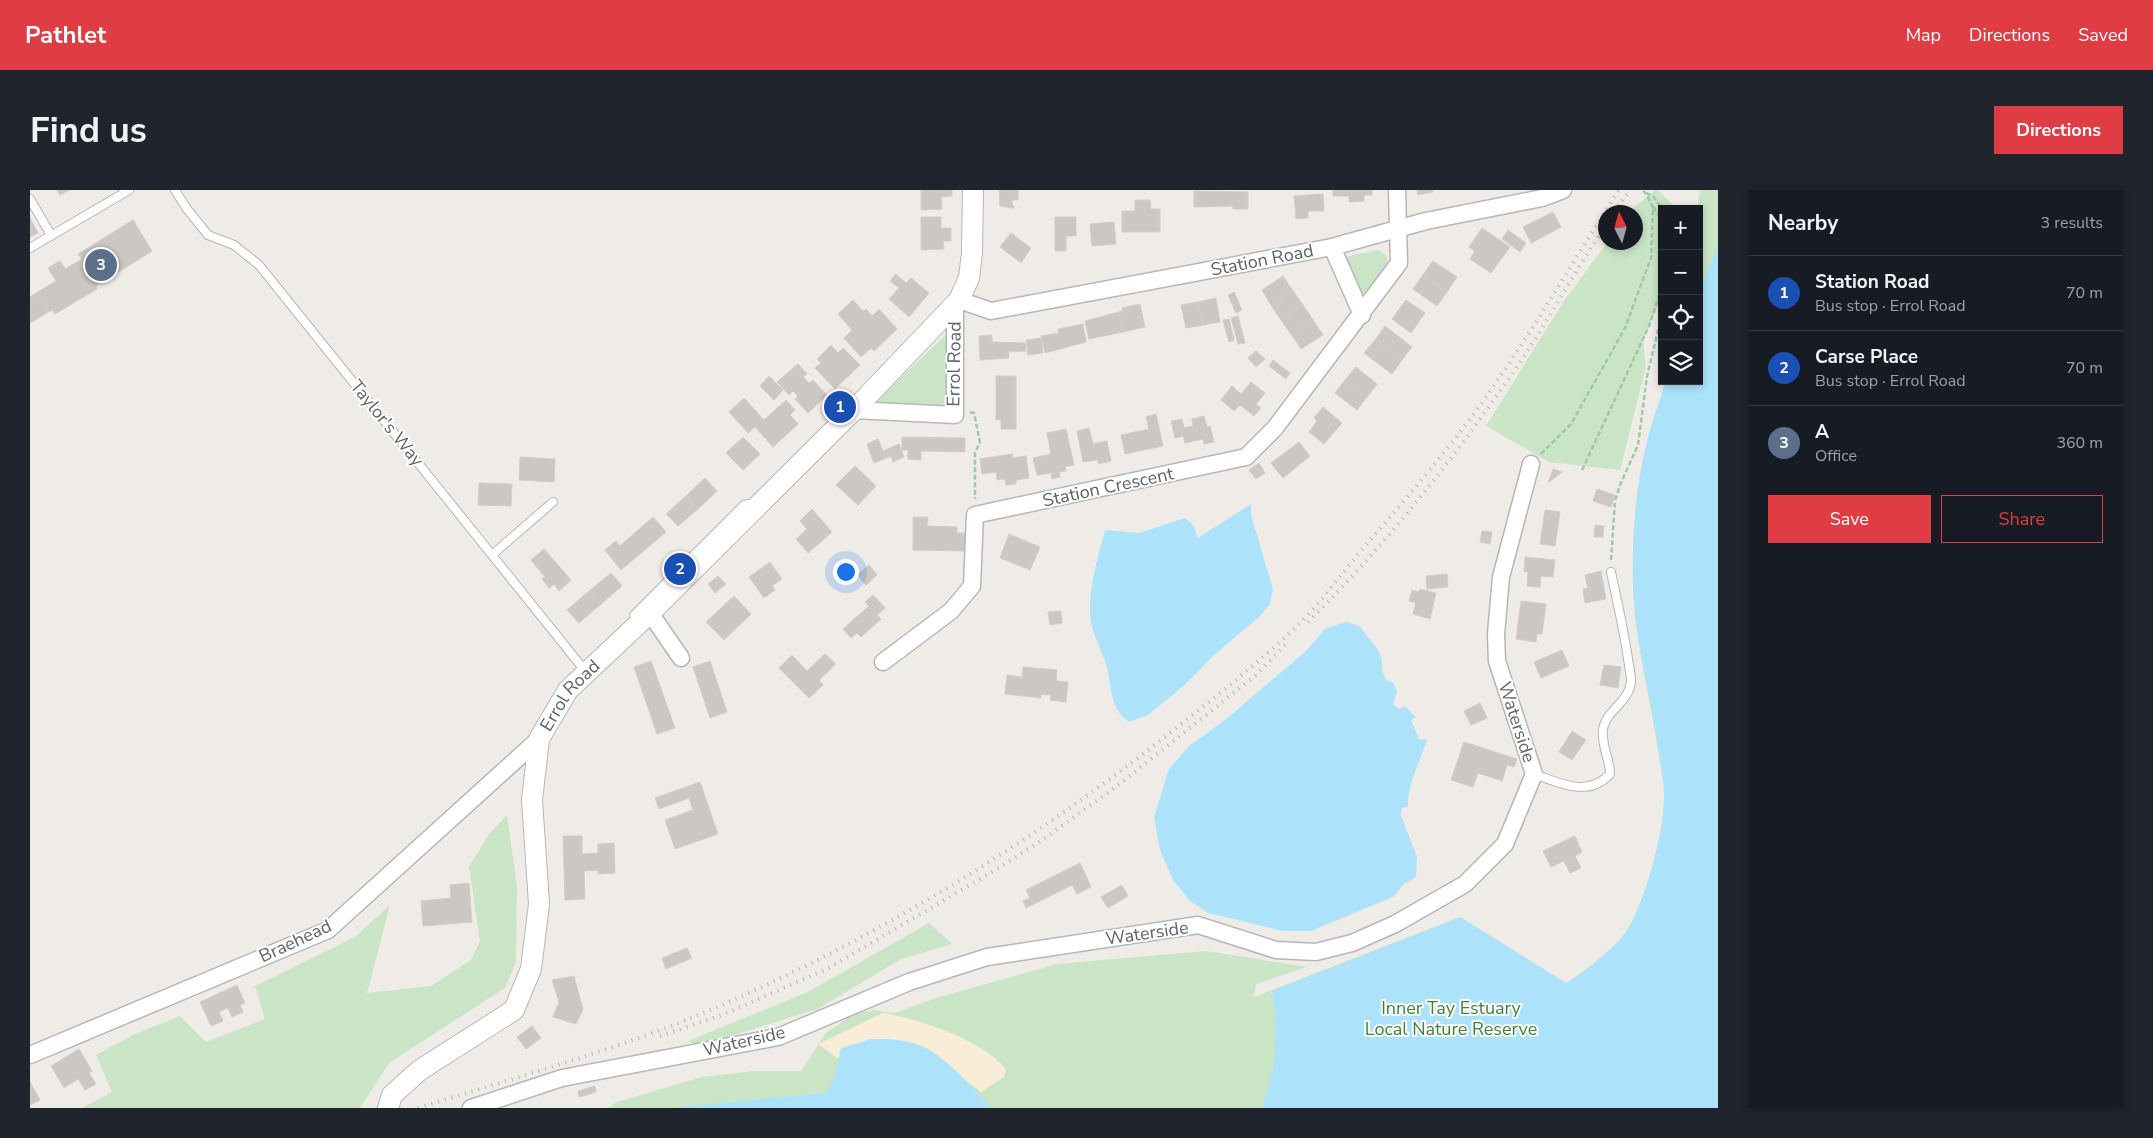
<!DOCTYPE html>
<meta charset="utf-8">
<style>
body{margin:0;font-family:"Nunito Sans",sans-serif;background:#20242c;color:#f1f3f6}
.controls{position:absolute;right:15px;top:15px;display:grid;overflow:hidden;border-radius:0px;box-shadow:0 2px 8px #0003}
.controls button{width:45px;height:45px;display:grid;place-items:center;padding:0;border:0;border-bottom:1px solid #363941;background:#171b24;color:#f1f3f6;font:25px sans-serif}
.compass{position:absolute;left:1568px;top:15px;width:45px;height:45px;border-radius:50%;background:#171b24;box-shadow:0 2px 8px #0003;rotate:354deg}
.you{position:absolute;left:815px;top:381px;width:18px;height:18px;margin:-12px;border:4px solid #fff;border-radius:50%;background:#1a73e8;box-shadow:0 0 0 8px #1a73e833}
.badge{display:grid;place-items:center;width:32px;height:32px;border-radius:50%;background:#e03c44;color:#fff;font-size:16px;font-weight:700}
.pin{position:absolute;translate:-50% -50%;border:2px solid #fff;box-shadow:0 1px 5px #0006}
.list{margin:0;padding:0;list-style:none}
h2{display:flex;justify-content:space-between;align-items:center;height:65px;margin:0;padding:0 20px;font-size:21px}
h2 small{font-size:16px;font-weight:400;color:#9ea1a6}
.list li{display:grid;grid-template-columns:32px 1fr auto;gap:15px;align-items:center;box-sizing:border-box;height:75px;padding:0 20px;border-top:1px solid #363941}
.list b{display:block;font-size:19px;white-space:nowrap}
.list p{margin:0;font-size:16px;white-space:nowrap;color:#9ea1a6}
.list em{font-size:16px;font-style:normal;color:#9ea1a6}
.actions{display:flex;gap:10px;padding:15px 20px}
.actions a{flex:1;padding:11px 0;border:1px solid #e03c44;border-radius:0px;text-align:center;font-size:18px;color:#e03c44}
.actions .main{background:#e03c44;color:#fff}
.icon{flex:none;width:28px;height:28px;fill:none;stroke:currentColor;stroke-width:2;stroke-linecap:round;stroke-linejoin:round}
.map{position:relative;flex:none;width:1688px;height:918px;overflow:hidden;border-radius:0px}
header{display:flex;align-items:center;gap:30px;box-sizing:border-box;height:70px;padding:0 25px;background:#e03c44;color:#fff}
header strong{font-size:24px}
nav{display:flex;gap:28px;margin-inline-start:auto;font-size:18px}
.intro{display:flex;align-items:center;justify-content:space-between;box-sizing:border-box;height:120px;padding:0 30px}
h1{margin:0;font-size:35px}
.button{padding:12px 22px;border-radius:0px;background:#e03c44;color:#fff;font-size:18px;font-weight:700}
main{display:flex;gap:30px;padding:0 30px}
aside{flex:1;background:#171b24;border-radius:0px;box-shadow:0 2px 8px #0003}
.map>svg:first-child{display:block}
</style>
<header>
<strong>Pathlet</strong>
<nav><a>Map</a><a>Directions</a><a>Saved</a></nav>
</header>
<div class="intro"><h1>Find us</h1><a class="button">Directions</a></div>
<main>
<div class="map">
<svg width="1688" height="918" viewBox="0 0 1688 918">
<rect width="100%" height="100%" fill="#efece7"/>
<g fill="#c9e5c5">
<polygon points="1625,0 1628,0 1647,19 1632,19 1632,106 1613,151 1616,177 1590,280 1519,272 1456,236 1534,111 1577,53 1606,52 1606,22 1599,22"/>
<path d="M1670 0H1688V918H578L587 912 672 887 724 881H771L796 843 825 823 843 820 864 823 906 808 1027 774 1176 761 1277 777 1226 794 1224 807 1430 727 1536 793C1552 784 1586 757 1596 742 1615 713 1634 643 1634 608 1635 595 1631 581 1629 567 1621 510 1605 454 1603 395 1602 349 1605 302 1616 256 1621 234 1629 213 1636 191H1669V19H1667Z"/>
<path d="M1347 60C1372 70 1346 92 1336 104L1333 103 1315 76V67Z"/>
<polygon points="918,143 918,212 916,217 849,213 848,209"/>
<polygon points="477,625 487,696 486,772 475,798 359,873 330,918 52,918 82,902 66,865 103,845 150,826 176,852 235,829 225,796 325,747 360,715 337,803 401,796 441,770 450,751 439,677 458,645"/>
<polygon points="899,733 922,754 871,769 788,819 668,856 658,851 778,802"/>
</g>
<path fill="#f9edd8" d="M853 823C891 830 951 849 976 879L974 887 951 902 903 865H815L807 868 788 854Z"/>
<g fill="#ace2fa">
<path d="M1688 58V918H1232L1244 876 1246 827 1242 801 1430 727 1536 793C1551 785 1587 756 1596 742 1615 712 1634 644 1634 608 1635 594 1631 578 1629 563 1621 507 1605 453 1603 395 1602 349 1605 302 1616 256 1621 234 1629 213 1636 191H1669V100Z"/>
<path d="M1221 314V325L1243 399 1240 414 1229 427 1184 465 1155 495 1118 525 1099 532C1080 519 1082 498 1077 478 1073 460 1060 442 1060 423 1059 396 1068 366 1075 340L1109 343 1155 328 1163 335 1168 348Z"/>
<path d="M1317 432 1331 437C1336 447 1346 454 1350 464 1354 475 1349 477 1357 491L1363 492 1367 502 1363 514 1369 519 1375 516 1386 527 1381 530 1389 549H1397C1391 571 1377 593 1378 617L1372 618 1371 626 1387 666 1386 687 1374 694 1363 707 1281 741H1253L1178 723 1160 711 1143 690 1130 660 1124 627 1139 579 1160 555 1195 530 1276 461 1296 438Z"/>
<path d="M841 849C858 849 876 849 892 856 919 869 941 897 962 918H640L796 903 805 886 811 858Z"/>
</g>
<g fill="#cbc7c3" stroke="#d4cdc5">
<polygon points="27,0 39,0 30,5"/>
<polygon points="891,0 922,0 922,6 911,7 912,19 891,20"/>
<polygon points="969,0 988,0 988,10 981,10 984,18 970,16"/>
<polygon points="1303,0 1342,0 1342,5 1334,5 1334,11 1319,12 1319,6 1303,6"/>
<polygon points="1387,0 1403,0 1403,2 1388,5"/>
<polygon points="1164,1 1218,2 1218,19 1203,19 1203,16 1164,17"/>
<polygon points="1293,4 1294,21 1278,21 1278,28 1266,29 1264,6"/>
<polygon points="1105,10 1120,10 1121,19 1130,19 1130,42 1092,42 1092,21 1105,21"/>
<polygon points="1523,22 1531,37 1501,53 1493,37"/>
<polygon points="891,27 911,27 911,38 921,38 921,51 913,51 914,59 891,60"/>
<polygon points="1025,27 1046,27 1046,46 1036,46 1036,61 1025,61"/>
<polygon points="0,28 8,43 0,47"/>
<polygon points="103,30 122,61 66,96 67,99 25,124 23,120 18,122 6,103 26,91 18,78 30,71 35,79 52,69 48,64"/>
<polygon points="1084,32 1086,54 1062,56 1060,34"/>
<polygon points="1452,38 1480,57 1461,83 1440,69 1445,61 1439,57"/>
<polygon points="1478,40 1496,53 1490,62 1472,49"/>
<polygon points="981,43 1001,58 991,73 970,57"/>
<polygon points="1403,71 1427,87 1417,102 1393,85"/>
<polygon points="866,84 876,93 881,88 899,103 879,127 859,109 869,98 860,91"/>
<polygon points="1393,85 1417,102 1407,116 1383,99"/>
<polygon points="1253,86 1263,101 1241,115 1232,100"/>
<polygon points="1263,101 1273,115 1251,130 1241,115"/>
<polygon points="1204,102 1212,120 1206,123 1198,105"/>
<polygon points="6,103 18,122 0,133 0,107"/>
<polygon points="1186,108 1190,132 1173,135 1168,112"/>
<polygon points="823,110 833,121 836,119 842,126 849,119 867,139 844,161 841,158 831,167 814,148 822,140 808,124"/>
<polygon points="1376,110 1395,123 1381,143 1362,129"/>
<polygon points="1168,112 1173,135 1156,138 1151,115"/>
<polygon points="1110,114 1115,137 1093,142 1089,122 1093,121 1092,118"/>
<polygon points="1273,115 1283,130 1261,144 1251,130"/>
<polygon points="1089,122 1093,142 1059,149 1055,131"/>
<polygon points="1208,126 1215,153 1208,154 1201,128"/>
<polygon points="1199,129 1204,150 1199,152 1193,130"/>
<polygon points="1283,130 1293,145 1271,159 1261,144"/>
<polygon points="1053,134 1056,152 1015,163 1011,146 1029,143 1028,139"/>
<polygon points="1355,136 1382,157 1372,170 1345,150"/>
<polygon points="962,145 962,152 995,153 996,161 978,162 979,168 950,170 949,146"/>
<polygon points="1011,148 1013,163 998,165 996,150"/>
<polygon points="1345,150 1372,170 1362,184 1334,163"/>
<polygon points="801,155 808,163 813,158 830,175 805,199 785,178 791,173 787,169"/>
<polygon points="1226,161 1235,169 1226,177 1218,168"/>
<polygon points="1243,170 1260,183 1256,189 1239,176"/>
<polygon points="768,174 777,184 773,187 779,193 783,190 797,205 778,223 765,209 768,206 763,201 759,205 747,192"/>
<polygon points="1326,177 1347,194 1337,207 1315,190"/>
<polygon points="739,186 753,200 744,210 730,196"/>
<polygon points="966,186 986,186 986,239 971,239 971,230 966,230"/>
<polygon points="1315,190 1337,207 1327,220 1305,203"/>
<polygon points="1221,192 1235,203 1226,214 1231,218 1224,226 1210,215 1204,221 1191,210 1202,196 1211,204"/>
<polygon points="714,208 734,230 756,210 765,220 760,225 768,234 743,257 725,237 718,243 699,222"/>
<polygon points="1293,217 1312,233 1294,254 1279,242 1287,231 1284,228"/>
<polygon points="1126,224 1133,256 1095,264 1091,245 1119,239 1116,227"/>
<polygon points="1174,226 1177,237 1180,236 1184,252 1174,254 1173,249 1155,253 1153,246 1145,248 1141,231 1152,229 1154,238 1163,236 1162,229"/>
<polygon points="1059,238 1063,254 1077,251 1081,271 1068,274 1068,270 1053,272 1047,241"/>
<polygon points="1036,239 1044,275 1035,277 1036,281 1029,282 1030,287 1022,289 1021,283 1007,285 1003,268 1021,264 1017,243"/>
<polygon points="713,247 730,264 713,280 696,263"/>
<polygon points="872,247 935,248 935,262 891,261 891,270 878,269 878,260 872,260"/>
<polygon points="848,249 853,261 869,254 874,267 863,272 861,266 844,273 837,254"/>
<polygon points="1269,252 1280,266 1253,288 1241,273"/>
<polygon points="982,264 983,268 996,266 999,288 986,290 986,294 976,295 975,289 967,290 966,282 952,284 950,269"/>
<polygon points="490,267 525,269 524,292 489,290"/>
<polygon points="1229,273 1235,283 1226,289 1219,280"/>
<polygon points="825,276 846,296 828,315 806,295"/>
<polygon points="1523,279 1532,282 1518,293"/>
<polygon points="675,288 687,301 668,319 656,306"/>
<polygon points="449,293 482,294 481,316 448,315"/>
<polygon points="1567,299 1585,305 1581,317 1563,311"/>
<polygon points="656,306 668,319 648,336 636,324"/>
<polygon points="782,319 802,342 778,363 766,349 777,339 770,331"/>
<polygon points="1515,320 1530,322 1525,356 1510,354"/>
<polygon points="623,327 636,342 591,380 575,360 586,351 590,356"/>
<polygon points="883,327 898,327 897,336 927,337 927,343 935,343 935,361 883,360"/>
<polygon points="1565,335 1574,336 1573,347 1564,347"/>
<polygon points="1452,341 1462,342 1460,354 1450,352"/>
<polygon points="979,344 1010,357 1000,380 970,368"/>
<polygon points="514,359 541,390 529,401 524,394 519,398 512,389 515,387 501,370"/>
<polygon points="1495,367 1525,370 1523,387 1511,386 1510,397 1497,396 1498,382 1494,382"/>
<polygon points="740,372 752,389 742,396 745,400 734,408 719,387"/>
<polygon points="839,375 847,385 836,395 827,385"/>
<polygon points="1571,381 1576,409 1555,413 1553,399 1558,398 1555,385"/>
<polygon points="581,383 592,396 570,415 559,401"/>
<polygon points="1417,384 1418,397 1397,399 1396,386"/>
<polygon points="688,386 696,394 685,403 678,394"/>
<polygon points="1390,399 1406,403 1400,429 1383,424 1386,413 1379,411 1382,400 1389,402"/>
<polygon points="559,401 570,415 549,433 537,420"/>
<polygon points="843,405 855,418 847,425 851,429 831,447 827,443 821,448 813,439 839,416 835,412"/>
<polygon points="704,406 721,424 694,450 676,432"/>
<polygon points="1491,411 1516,414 1512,444 1507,444 1506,452 1486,449"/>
<polygon points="1031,421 1032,433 1020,435 1018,422"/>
<polygon points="1532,460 1539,476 1511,488 1504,472"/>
<polygon points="795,464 806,474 789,490 793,495 779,508 749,478 762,465 777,481"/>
<polygon points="621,471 645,538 627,544 604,477"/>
<polygon points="680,471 697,522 680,528 663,477"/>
<polygon points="1574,475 1591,477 1588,498 1570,495"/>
<polygon points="993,477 1027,480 1026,491 1038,492 1036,512 1020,510 1021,505 1011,504 1011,508 975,504 977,485 992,487"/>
<polygon points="1450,513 1457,528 1441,535 1434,521"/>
<polygon points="1542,541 1556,550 1542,570 1529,562"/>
<polygon points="1434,552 1487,569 1484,577 1477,575 1472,591 1448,583 1443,597 1421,590"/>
<polygon points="670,592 688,644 645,659 635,630 663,620 659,608 629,619 625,608"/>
<polygon points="533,646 552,646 552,664 568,663 568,654 584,653 585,683 568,684 568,680 554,681 555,709 535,710"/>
<polygon points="1545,646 1552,662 1545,666 1551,678 1540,683 1534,671 1521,677 1513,661"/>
<polygon points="1050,673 1061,697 1047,704 1042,695 996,718 993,711 1000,708 996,700"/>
<polygon points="439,693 442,732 393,736 391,711 421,708 420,695"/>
<polygon points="1092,695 1098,706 1078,718 1071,707"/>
<polygon points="657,758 662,768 636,779 632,768"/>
<polygon points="544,786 553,819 546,834 523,827 529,812 522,790"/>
<polygon points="207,795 215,813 210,815 213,822 202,827 198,818 189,822 193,831 181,836 170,812"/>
<polygon points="502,836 511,848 496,859 487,847"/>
<polygon points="49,859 62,881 59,883 66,894 55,900 48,889 34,898 21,876"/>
<polygon points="0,892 10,910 0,915"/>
<polygon points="565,896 566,902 549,907 548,901"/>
</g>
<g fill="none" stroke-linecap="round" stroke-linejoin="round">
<defs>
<g id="service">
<polyline points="145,0 157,19 178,45 204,55 229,75 556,482"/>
<polyline points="0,9 21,45"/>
<polyline points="0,58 99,0"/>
<polyline points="463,364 523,312"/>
<polyline points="604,425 714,315 719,314 722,318"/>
<path d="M1504 584C1530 593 1558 608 1580 584 1580 569 1571 556 1573 539 1576 520 1600 512 1601 491 1601 484 1599 476 1598 469 1594 440 1587 411 1581 382"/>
</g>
<g id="minor">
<polyline points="1302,57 1332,125"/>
<polyline points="929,110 961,121 1302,57 1396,31 1512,8 1533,0"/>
<polyline points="824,220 925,225 925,114"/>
<polyline points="620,423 651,468"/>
<polyline points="853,472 921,421 942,396 945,325 1216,267 1245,238 1369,73 1367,0"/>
<polyline points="0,865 298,740 509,549"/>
<polyline points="441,918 532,888 748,847 879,792 957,767 1168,735 1246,760 1286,762 1322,753 1365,734 1435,694 1475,654 1504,584 1467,471 1466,444 1471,387 1501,274"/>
</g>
<g id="tertiary">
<path id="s1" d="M358 918 362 905 390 880 484 820 501 779 509 714 502 610 509 549 538 500 620 423 824 220 929 110 939 88 942 63 943 0"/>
</g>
</defs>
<use href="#service" stroke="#b4b7ba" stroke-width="10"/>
<use href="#minor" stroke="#b4b7ba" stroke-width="19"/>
<use href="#tertiary" stroke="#b4b7ba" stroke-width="22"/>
<g stroke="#a0c8a6" stroke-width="2.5" stroke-dasharray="5 2.5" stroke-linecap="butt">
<polyline points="1616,3 1624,7 1632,19"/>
<polyline points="1623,17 1632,30"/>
<polyline points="940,222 944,223 950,252 945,263 945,309"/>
<polyline points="1511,264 1541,234 1595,138 1621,68 1623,17 1615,2 1611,0"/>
<polyline points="1552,280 1619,136 1632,97"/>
<polyline points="1581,370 1585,311 1590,295 1608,255 1617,186 1632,124"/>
</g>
<use href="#service" stroke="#fff" stroke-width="8"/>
<use href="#minor" stroke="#fff" stroke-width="16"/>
<use href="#tertiary" stroke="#fff" stroke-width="20"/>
<g stroke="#b3b4b4" stroke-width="4" stroke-dasharray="1 6" stroke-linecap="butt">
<polyline points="1584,22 1600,0"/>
<path d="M1278 432C1356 355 1425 267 1487 177 1518 131 1544 82 1576 36"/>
<polyline points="630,846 692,825 797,779 957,685 1011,651 1087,596 1225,486 1257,453"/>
<path d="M388 918C490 886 594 858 692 815 857 743 1010 647 1150 535 1189 504 1228 473 1264 439 1290 414 1312 383 1335 356 1381 303 1428 249 1467 191 1510 129 1548 63 1589 0"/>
</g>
</g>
<g text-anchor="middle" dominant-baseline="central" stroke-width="4" stroke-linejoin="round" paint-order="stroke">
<g font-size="18" fill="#5e6366" stroke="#fff">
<text transform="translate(1232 70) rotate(-11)">Station Road</text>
<text transform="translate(924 174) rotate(-89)">Errol Road</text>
<text transform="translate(357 233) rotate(51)">Taylor's Way</text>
<text transform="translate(1078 297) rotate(-12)">Station Crescent</text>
<text stroke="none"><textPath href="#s1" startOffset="492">Errol Road</textPath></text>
<text transform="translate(1487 532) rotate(72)">Waterside</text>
<text transform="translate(1117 743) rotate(-8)">Waterside</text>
<text transform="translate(265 751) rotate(-25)">Braehead</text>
<text transform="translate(714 851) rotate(-13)">Waterside</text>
</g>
<g font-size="18" fill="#40813a" stroke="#fff">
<text x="1421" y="818">Inner Tay Estuary<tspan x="1421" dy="21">Local Nature Reserve</tspan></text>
</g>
</g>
</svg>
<div class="controls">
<button>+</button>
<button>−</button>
<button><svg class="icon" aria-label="locate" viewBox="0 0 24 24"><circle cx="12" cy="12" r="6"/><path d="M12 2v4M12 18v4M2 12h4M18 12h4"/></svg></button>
<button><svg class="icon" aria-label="layers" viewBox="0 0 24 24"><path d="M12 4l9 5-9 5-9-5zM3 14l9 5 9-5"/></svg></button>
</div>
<svg class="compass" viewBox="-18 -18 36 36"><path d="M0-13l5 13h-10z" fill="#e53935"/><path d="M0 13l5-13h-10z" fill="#9ea1a6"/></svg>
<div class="you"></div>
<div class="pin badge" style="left:810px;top:217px;background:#1a4fb4">1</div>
<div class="pin badge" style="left:650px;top:379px;background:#1a4fb4">2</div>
<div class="pin badge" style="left:71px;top:75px;background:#5c6f8a">3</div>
</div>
<aside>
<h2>Nearby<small>3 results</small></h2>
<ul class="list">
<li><span class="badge" style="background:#1a4fb4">1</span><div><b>Station Road</b><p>Bus stop · Errol Road</p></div><em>70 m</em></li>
<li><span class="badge" style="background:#1a4fb4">2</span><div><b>Carse Place</b><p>Bus stop · Errol Road</p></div><em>70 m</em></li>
<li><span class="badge" style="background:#5c6f8a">3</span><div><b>A</b><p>Office</p></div><em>360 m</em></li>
</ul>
<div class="actions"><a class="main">Save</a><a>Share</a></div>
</aside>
</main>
